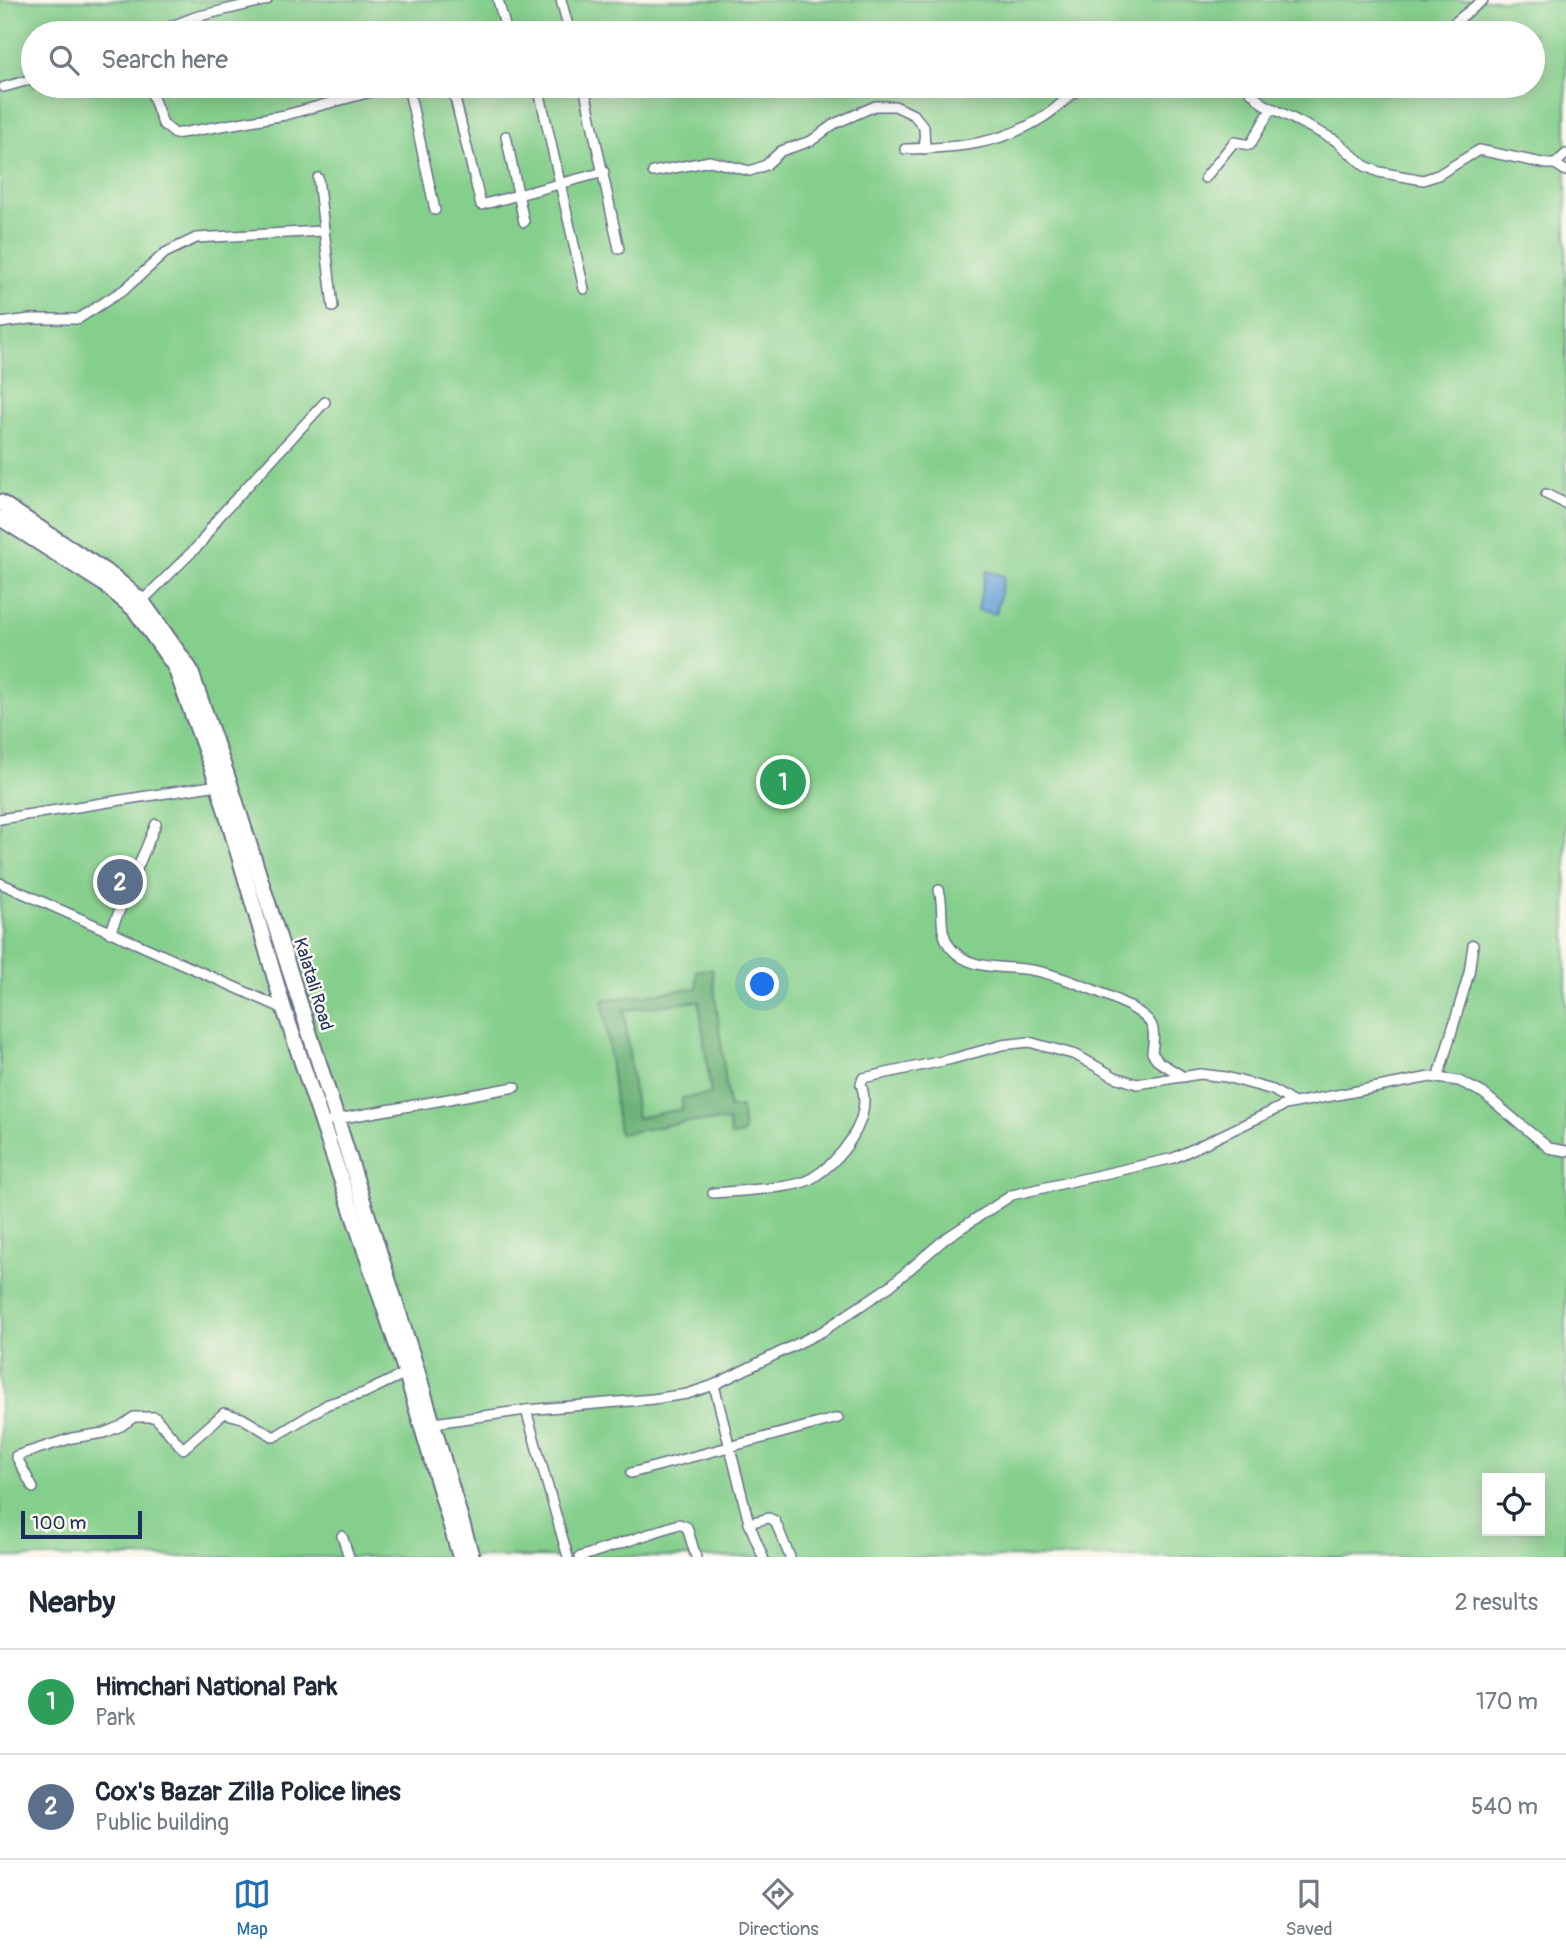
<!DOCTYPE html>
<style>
body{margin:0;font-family:Pangolin,sans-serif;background:#f2f2f3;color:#1f2937}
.controls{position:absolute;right:21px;bottom:21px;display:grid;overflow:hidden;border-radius:0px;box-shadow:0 4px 18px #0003}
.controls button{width:63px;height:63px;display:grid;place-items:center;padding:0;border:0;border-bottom:2px solid #e0e1e3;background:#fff;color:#1f2937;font:35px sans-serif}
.scale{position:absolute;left:21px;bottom:18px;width:121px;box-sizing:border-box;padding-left:7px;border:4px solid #1b2f5e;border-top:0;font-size:19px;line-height:24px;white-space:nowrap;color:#1b2f5e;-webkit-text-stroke:5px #fbf7ec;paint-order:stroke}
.you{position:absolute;left:763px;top:985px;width:24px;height:24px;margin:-18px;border:5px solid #fff;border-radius:50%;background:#1a73e8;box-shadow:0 0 0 10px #1a73e833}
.badge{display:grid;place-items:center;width:46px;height:46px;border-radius:50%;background:#1f6fb2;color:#fff;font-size:23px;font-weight:700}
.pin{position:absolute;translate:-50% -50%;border:4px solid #fff;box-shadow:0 2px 7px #0006}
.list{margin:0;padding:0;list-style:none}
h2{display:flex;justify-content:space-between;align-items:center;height:91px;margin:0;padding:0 28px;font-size:30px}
h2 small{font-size:23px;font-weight:400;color:#747a83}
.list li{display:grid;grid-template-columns:46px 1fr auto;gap:21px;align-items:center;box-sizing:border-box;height:105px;padding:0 28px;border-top:2px solid #e0e1e3}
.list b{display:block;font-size:26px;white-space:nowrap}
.list p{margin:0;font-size:23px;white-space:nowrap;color:#747a83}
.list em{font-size:23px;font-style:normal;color:#747a83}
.icon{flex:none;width:38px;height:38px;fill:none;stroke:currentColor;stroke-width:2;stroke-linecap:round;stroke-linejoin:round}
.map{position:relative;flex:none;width:1566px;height:1557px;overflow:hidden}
.search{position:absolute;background:#fff;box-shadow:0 4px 18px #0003;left:21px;right:21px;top:21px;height:77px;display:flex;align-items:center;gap:18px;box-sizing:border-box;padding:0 24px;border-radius:38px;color:#747a83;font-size:26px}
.sheet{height:301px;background:#fff}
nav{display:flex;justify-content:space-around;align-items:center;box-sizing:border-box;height:98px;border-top:2px solid #e0e1e3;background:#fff;font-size:19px;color:#747a83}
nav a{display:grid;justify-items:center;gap:4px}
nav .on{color:#1f6fb2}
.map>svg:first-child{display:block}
</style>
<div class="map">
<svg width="1566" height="1557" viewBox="0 0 1566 1557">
<rect width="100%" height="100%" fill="#fbf7ec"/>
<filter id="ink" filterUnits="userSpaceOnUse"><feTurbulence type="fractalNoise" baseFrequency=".0143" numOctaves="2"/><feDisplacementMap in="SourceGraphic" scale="14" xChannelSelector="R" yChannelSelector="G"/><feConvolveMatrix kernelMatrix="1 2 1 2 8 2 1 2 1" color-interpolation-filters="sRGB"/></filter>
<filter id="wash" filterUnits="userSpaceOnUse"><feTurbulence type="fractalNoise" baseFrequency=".00686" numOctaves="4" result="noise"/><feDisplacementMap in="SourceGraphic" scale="28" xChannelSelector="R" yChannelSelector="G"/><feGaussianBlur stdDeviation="1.57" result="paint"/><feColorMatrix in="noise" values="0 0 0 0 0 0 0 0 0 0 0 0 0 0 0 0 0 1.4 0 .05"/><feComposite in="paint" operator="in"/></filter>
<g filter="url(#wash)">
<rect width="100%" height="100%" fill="#f7ead5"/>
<path fill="#85cf8c" stroke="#507f75" stroke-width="2" fill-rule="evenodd" d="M0 0H1566V1557H0ZM33 33H1533V86H33ZM1487 1478H1540V1531H1487Z"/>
<path fill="#6cb278" stroke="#44706b" stroke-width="2" fill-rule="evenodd" d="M712 969 729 1108 741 1107 744 1134 731 1136 728 1121 685 1122 619 1134 603 1000 697 988 696 971ZM699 1001 711 1094 682 1098V1109L637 1118 624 1010Z"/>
<polygon fill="#6aa1d8" stroke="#42689b" stroke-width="2" points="986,571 1004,576 996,614 978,610"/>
</g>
<g filter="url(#ink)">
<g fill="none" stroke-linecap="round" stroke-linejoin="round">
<defs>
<g id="minor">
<polyline points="498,0 507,33"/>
<polyline points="561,0 570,33"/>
<polyline points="1454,23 1483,0"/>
<polyline points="153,33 195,17 267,0"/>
<polyline points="149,86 163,124 175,134 285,115 393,86"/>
<polyline points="408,86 435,210"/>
<polyline points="452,86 481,205 604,172"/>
<polyline points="538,86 584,289"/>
<polyline points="584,86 619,249"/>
<polyline points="1245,86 1262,103 1335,140 1365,166 1379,172 1423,180 1438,175 1479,150 1547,164 1555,164 1566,154"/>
<polyline points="4,87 33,79"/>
<polyline points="506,136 524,222"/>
<path d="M905 149C956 148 1001 145 1045 116 1058 108 1069 95 1083 86"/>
<polyline points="1555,164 1566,171"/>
<polyline points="653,172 710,161 750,171 766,165 781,151 811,141 834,124 875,106 895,106 914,115 924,127 925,149"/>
<polyline points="318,178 333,307"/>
<polyline points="1205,178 1234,142 1250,145 1271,109"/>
<polyline points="0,323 30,319 78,319 125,289 165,253 196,238 322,231"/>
<polyline points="1546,494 1566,504"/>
<polyline points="142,601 200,544 218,518 325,402"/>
<polyline points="0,819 218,785"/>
<polyline points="0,883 284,1009"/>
<path d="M939 890C945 908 937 929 950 947 970 972 1003 965 1031 970 1056 974 1133 1002 1149 1021 1156 1029 1153 1043 1152 1053L1159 1062 1184 1077"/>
<polyline points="110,933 156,824"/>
<polyline points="1438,1078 1469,973 1473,945"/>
<polyline points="332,1120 515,1087"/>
<path d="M713 1193C735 1191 791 1189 809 1180 840 1162 874 1120 861 1084L863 1078 952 1059 1002 1045 1029 1042 1076 1055 1115 1077 1137 1084 1200 1074 1226 1077 1273 1090 1294 1103"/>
<polyline points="714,1385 749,1523 763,1557"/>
<polyline points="526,1410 653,1399 687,1394 714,1385 823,1331 890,1286 946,1238 1012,1195 1174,1158 1285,1105 1430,1077 1459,1081 1483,1093 1549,1148 1566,1151"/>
<polyline points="434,1423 526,1410 568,1557"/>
<polyline points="631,1473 838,1418"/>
<polyline points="33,1488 16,1456 72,1438 104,1433 121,1426 134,1417 155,1417 183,1449 224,1413 242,1418 274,1437 328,1404 364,1393 406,1373"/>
<polyline points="749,1523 769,1518 775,1521 790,1557"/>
<polyline points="342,1536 349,1557"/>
<polyline points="580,1557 679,1524 687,1527 696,1557"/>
</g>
<g id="highway">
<polyline points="0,502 114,577 142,601 190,669 230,784 417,1370 472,1557"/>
<polyline points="0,518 104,584 134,609 175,667 218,785 284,1009 406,1373 460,1557"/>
</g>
</defs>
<use href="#minor" stroke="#687088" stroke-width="12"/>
<use href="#highway" stroke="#687088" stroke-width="18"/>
<use href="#minor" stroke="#fff" stroke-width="9"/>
<use href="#highway" stroke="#fff" stroke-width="14"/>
</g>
</g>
<g text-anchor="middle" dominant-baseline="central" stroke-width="5" stroke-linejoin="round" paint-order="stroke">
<g font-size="18" fill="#1b2f5e" stroke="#fbf7ec">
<text transform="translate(313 984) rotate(73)">Kalatali Road</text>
</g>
</g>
</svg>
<div class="controls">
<button><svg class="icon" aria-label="locate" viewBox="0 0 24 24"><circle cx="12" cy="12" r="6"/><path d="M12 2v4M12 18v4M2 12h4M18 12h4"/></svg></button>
</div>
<div class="scale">100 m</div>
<div class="you"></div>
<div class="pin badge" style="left:783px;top:782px;background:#2e9e5b">1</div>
<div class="pin badge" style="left:120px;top:882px;background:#5c6f8a">2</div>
<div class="search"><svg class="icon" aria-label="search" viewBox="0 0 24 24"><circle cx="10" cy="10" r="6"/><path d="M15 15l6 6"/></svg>Search here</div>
</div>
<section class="sheet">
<h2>Nearby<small>2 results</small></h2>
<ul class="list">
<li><span class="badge" style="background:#2e9e5b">1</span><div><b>Himchari National Park</b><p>Park</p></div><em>170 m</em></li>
<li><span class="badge" style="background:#5c6f8a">2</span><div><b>Cox's Bazar Zilla Police lines</b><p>Public building</p></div><em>540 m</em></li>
</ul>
</section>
<nav>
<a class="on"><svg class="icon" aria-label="map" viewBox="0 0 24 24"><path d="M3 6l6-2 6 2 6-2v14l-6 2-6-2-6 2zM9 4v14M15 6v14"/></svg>Map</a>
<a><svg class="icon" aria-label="directions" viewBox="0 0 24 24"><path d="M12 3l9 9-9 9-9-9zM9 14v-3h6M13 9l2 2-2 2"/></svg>Directions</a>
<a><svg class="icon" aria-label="saved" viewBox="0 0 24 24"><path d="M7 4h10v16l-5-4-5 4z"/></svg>Saved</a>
</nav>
